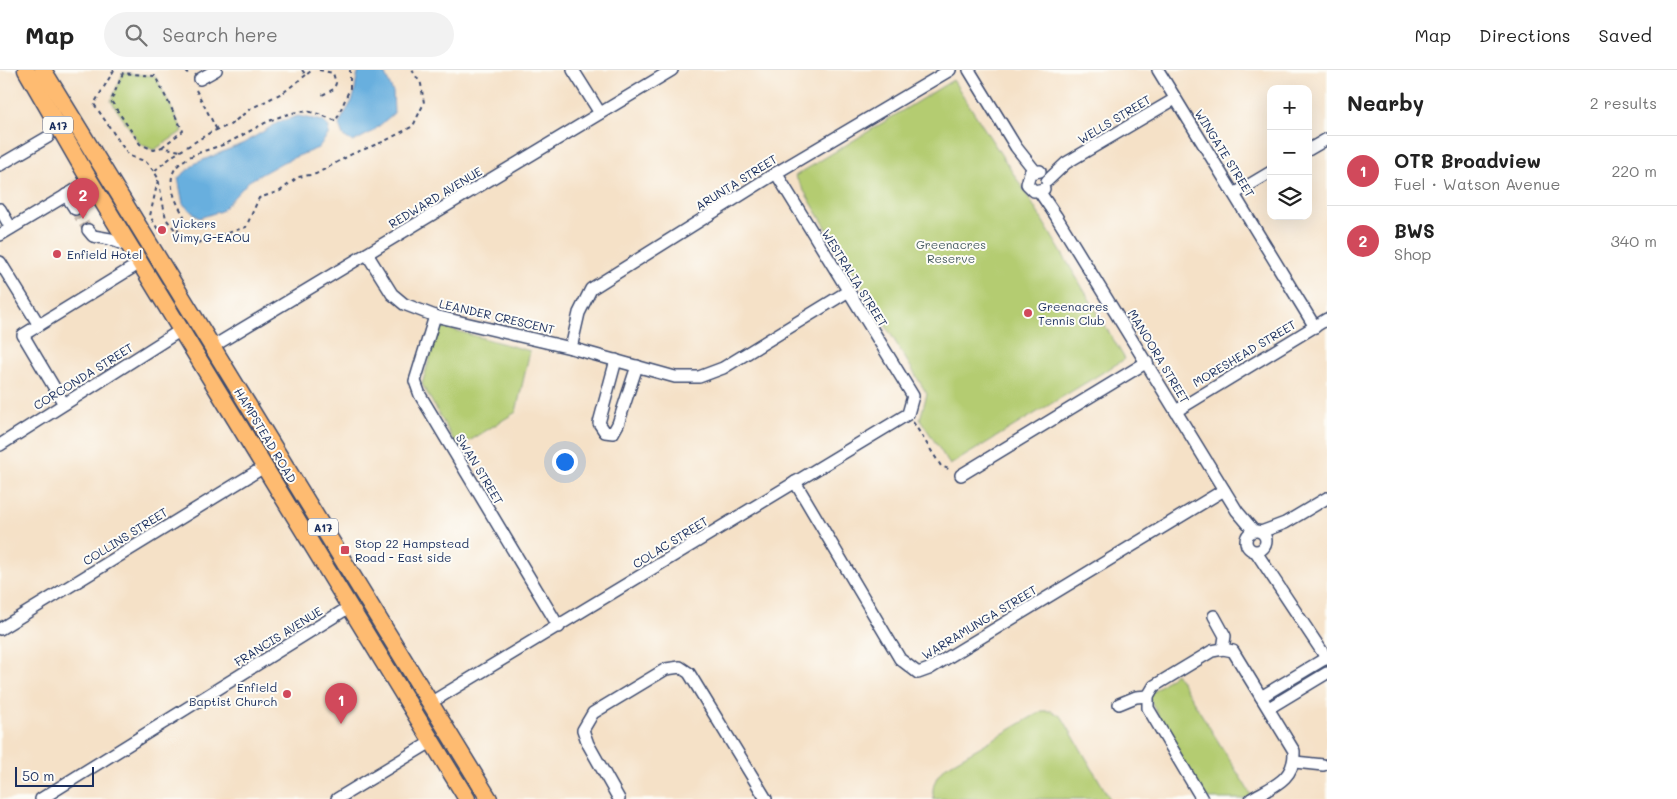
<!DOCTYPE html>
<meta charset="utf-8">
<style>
body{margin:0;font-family:Mali,sans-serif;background:#f2f2f2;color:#222}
.controls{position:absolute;right:15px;top:15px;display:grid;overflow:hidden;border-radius:10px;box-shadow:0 5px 20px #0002}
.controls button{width:45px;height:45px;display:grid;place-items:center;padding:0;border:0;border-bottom:1px solid #e0e0e0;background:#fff;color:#222;font:25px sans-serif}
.scale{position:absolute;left:15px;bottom:12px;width:79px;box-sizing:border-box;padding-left:5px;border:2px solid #1b2f5e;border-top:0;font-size:14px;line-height:18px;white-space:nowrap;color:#1b2f5e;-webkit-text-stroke:4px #fdfcf7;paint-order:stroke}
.you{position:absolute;left:564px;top:391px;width:18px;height:18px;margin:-12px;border:4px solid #fff;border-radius:50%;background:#1a73e8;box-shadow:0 0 0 8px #1a73e833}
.badge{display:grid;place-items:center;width:32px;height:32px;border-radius:50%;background:#d1495b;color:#fff;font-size:16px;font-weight:700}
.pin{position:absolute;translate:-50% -41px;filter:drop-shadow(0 1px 2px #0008)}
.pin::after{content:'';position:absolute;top:26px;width:18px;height:15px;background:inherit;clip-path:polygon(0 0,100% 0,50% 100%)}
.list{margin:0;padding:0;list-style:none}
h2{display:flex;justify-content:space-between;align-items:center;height:65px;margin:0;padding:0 20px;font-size:21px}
h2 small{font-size:16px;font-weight:400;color:#767676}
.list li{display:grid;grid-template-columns:32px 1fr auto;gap:15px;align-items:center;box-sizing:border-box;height:70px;padding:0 20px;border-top:1px solid #e0e0e0}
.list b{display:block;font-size:19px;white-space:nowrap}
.list p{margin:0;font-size:16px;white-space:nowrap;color:#767676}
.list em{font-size:16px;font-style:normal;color:#767676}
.icon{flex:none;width:28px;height:28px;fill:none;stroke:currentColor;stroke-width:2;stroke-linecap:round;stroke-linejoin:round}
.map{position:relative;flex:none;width:1327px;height:729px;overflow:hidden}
header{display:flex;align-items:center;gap:30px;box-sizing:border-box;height:70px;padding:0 25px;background:#fff;border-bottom:1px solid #e0e0e0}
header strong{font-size:24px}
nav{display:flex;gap:28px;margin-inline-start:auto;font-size:18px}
.search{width:350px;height:45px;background:#f2f2f2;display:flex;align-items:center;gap:12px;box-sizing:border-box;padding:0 18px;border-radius:28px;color:#767676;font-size:19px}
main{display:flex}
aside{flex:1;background:#fff}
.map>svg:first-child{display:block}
</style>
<header>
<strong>Map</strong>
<div class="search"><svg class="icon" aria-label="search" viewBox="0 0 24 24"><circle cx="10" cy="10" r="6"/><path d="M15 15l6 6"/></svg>Search here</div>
<nav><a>Map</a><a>Directions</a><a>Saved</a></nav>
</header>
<main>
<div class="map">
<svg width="1327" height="729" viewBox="0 0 1327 729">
<rect width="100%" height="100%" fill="#fdfcf7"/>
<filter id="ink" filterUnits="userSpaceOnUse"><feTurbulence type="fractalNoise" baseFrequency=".02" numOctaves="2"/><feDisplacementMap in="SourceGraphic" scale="10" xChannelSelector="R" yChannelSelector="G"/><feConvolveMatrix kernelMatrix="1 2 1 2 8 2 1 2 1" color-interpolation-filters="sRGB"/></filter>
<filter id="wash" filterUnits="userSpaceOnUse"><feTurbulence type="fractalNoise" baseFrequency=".0096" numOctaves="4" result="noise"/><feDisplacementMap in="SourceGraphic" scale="20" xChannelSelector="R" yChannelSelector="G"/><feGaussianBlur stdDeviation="1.12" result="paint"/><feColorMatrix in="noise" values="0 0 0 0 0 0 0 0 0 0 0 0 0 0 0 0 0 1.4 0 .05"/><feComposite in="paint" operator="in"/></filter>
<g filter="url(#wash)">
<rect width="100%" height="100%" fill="#f5e1c7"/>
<g fill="#b4cc71" stroke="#687e68">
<polygon points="123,3 155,6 183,61 154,80 140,74 111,31"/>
<polygon points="953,10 1029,128 1125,289 950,395 920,349 927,324 795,106"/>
<polygon points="439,256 530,281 516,342 458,378 422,314"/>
<polygon points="1176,603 1253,728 1251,729 1202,729 1148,626"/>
<path d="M1042 641H1052L1062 647 1110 729H934C930 717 937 705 945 697Z"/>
</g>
<g fill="#67afde" stroke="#416f9e">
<path d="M360 0H383L393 22 394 43 372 62 353 72 343 66 339 55C342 46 348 39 352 31 357 20 354 10 360 0Z"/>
<polygon points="298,46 323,51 329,57 328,65 318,78 283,92 249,111 221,141 199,148 183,134 178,108 196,93 244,73 279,52"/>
</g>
</g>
<g filter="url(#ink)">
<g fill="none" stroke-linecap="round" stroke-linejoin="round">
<polyline stroke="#c9bdb2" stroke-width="11" stroke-dasharray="11 5.5" stroke-linecap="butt" points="75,139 88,160"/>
<defs>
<g id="minor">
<polyline points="573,0 600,43"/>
<polyline points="969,0 1016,77 1035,101"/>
<polyline points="1158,0 1315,257"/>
<polyline points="200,9 216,0"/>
<polyline points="1308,80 1327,69"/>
<polyline points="0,95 48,67"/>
<polyline points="1040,101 1030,103 1027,114 1034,121 1044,119"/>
<polyline points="1047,111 1066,93 1175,29"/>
<polyline points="1039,121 1056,146 1237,441 1254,461"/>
<polyline points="1234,124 1271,102"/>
<polyline points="66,125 75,139"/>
<polyline points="0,139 11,158"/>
<polyline points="88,160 93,166 110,169 131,177"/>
<polyline points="0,165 90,111"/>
<polyline points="367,184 392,224 404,234 435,246 571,278 675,307 699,307 723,298 847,222"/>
<polyline points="0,192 39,255"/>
<polyline points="435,246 415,311 420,325 559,557"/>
<polyline points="212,277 672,0"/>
<polyline points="571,278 579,243 591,219 776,103 950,0"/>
<polyline points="616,290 599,353 605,362 613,363 618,354 637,296"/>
<polyline points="64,334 23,265 140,193"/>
<polyline points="1176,341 1327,249"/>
<polyline points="0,375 181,260"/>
<polyline points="961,405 1147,292"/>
<polyline points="795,412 900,589 918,603 929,599 1224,420"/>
<circle cx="1256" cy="471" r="10"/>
<polyline points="1261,462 1285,453 1327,428"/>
<polyline points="1256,482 1327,589"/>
<polyline points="1214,546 1225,566 1223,579"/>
<polyline points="0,559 264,397"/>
<polyline points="1261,627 1326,588"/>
<polyline points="430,633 908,344 913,326 776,103"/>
<polyline points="1119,634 1136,627 1148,626"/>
<polyline points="1269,638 1327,603"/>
<polyline points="1295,692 1323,695"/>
<polyline points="41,729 351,536"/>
<polyline points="337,729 431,672"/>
<polyline points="619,729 588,674 583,660 593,643 666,599 680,597 689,603 766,729"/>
<path d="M1202 729 1148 638V626L1154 616 1212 581 1223 579 1233 581 1294 681C1295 710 1273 716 1251 729"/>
</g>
<g id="highway">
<polyline points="26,0 90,111 467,729"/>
<polyline points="43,0 489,729"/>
</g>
</defs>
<use href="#minor" stroke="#3c4a6e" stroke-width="14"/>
<use href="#highway" stroke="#3c4a6e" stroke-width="19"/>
<g stroke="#3c4a6e" stroke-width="2" stroke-dasharray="4 4" stroke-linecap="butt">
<polyline points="114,0 94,34 129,86 145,91 154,101"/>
<polyline points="186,0 189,7"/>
<polyline points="302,0 306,5 312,0"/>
<polyline points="319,0 333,3 336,13 334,19 322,25"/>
<polyline points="306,5 284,22 250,39 230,55 211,62 174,85 154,101 158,108 166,149 181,167 197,173 246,157 259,128 280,121 298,107 316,104 352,84 385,71 413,56 424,33 421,14 412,0"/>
<polyline points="196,20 217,60"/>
<polyline points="162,77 183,61 155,6 123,3 111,31 140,74 154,80 162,77 180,81"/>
<polyline points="158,110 150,146 160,163"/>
<path d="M177 163 184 146C177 134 168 117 173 103 175 97 181 92 186 89 199 81 212 79 225 74 249 63 273 45 299 42 312 40 324 46 336 51L350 18V0"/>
<polyline points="913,352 941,396 951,400"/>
</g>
<use href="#minor" stroke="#fff" stroke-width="11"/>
<use href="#highway" stroke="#febb71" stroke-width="16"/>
</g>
</g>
<g fill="#d1495b" stroke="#fdfcf7" stroke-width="2">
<circle cx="162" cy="160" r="5"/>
<circle cx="57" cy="184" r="5"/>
<circle cx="1028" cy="243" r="5"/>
<rect x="340" y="475" width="10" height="10" rx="2.5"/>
<circle cx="287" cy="624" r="5"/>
</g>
<g text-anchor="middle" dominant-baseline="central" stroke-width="4" stroke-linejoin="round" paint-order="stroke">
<g fill="#fdfcf7" stroke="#5f6c8c" stroke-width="1">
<rect x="43" y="46.5" width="30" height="17" rx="4"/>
<rect x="308" y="448.5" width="30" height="17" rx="4"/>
</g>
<g font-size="11" font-weight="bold" fill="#1b2f5e">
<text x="58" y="55">A17</text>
<text x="323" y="457">A17</text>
</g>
<g font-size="12" fill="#1b2f5e" stroke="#fdfcf7">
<text transform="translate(1114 49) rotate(-31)">WELLS STREET</text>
<text transform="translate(1225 83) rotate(58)">WINGATE STREET</text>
<text transform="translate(736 112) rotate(-32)">ARUNTA STREET</text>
<text transform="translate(435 127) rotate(-31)">REDWARD AVENUE</text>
<text transform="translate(855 208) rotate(58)">WESTRALIA STREET</text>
<text transform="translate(497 246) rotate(13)">LEANDER CRESCENT</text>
<text transform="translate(1244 283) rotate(-31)">MORESHEAD STREET</text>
<text transform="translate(1159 286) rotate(59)">MANOORA STREET</text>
<text transform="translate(83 306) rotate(-32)">CORCONDA STREET</text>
<text transform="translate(266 365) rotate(59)">HAMPSTEAD ROAD</text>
<text transform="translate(480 399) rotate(59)">SWAN STREET</text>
<text transform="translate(125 466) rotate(-32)">COLLINS STREET</text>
<text transform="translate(670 472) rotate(-32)">COLAC STREET</text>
<text transform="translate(979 552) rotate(-31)">WARRAMUNGA STREET</text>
<text transform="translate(278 566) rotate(-32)">FRANCIS AVENUE</text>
</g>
<g font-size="12" fill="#1b2f5e" stroke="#fdfcf7" text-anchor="start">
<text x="172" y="153">Vickers<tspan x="172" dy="14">Vimy G-EAOU</tspan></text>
<text x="67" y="184">Enfield Hotel</text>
<text x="1038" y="236">Greenacres<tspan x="1038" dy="14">Tennis Club</tspan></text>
<text x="355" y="473">Stop 22 Hampstead<tspan x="355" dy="14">Road - East side</tspan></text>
<text x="277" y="617" text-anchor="end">Enfield<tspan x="277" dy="14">Baptist Church</tspan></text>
</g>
<g font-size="12" fill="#495e64" stroke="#fdfcf7">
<text x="951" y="174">Greenacres<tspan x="951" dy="14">Reserve</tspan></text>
</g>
</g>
</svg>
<div class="controls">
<button>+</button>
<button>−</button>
<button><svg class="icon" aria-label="layers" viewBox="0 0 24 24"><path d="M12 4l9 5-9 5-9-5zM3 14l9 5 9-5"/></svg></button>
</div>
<div class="scale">50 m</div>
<div class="you"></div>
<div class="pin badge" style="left:341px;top:654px">1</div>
<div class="pin badge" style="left:83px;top:149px">2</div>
</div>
<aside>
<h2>Nearby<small>2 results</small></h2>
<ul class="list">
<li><span class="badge">1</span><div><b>OTR Broadview</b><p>Fuel · Watson Avenue</p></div><em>220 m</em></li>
<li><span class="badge">2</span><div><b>BWS</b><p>Shop</p></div><em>340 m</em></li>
</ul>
</aside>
</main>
